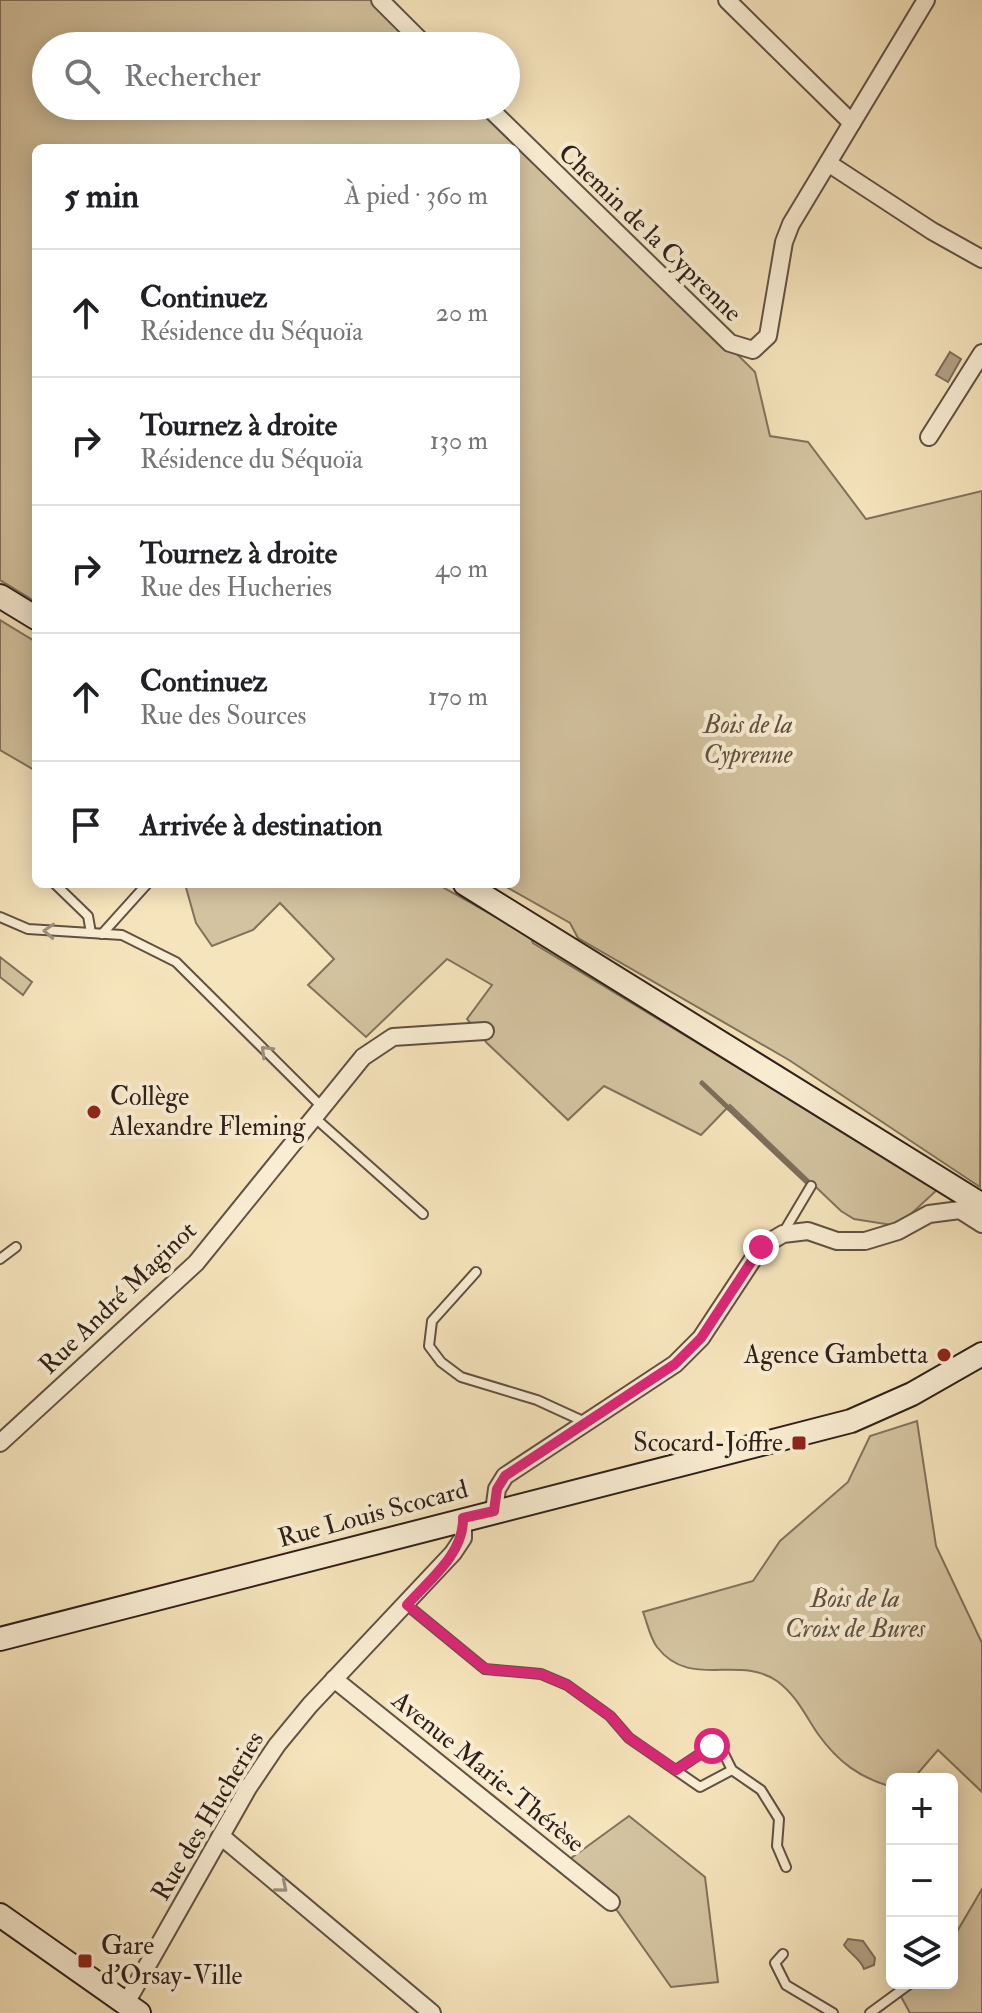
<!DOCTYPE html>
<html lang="fr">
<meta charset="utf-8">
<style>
body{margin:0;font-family:"IM FELL Double Pica",serif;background:#f2f2f2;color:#202124}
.controls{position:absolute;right:24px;bottom:24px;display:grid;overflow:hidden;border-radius:12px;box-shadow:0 4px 20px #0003}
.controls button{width:72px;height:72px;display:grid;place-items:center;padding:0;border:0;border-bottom:2px solid #e0e0e0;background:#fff;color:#202124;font:40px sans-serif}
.stop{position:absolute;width:24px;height:24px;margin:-18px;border:6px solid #db2777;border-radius:50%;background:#fff}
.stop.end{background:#db2777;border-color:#fff;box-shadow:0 2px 8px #0008}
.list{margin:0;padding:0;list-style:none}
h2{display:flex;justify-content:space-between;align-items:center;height:104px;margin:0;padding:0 32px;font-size:34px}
h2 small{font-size:26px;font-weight:400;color:#757577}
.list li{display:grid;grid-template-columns:52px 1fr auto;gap:24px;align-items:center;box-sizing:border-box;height:128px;padding:0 32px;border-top:2px solid #e0e0e0}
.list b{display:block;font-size:30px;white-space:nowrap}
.list p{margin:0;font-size:26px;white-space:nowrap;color:#757577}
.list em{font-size:26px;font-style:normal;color:#757577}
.icon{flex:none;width:44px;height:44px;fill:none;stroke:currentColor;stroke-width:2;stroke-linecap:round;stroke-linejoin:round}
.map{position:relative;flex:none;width:982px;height:2013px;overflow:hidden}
.search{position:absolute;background:#fff;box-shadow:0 4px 20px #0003;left:32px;top:32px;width:488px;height:88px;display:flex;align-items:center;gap:20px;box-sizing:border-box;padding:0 28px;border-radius:44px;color:#757577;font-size:30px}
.panel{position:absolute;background:#fff;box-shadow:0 4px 20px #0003;left:32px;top:144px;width:488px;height:744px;border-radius:12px}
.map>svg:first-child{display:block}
</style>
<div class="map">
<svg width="982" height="2013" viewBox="0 0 982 2013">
<rect width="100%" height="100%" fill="#f6e4bc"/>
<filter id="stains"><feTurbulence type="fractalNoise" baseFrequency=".0025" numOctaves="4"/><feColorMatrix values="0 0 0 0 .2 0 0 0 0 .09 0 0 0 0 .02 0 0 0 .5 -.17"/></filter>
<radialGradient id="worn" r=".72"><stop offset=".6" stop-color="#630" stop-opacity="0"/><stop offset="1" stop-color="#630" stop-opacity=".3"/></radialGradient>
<g fill="#d4c3a0" stroke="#81725c" stroke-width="2">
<polygon points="0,0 379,0 426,46 46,46 46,106 486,106 755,372 770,436 808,442 866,519 982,491 980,1187 789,1060 578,938 570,923 501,884 516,884 516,148 36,148 36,602 0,580"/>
<polygon points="0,620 36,642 36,771 0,750"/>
<polygon points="185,884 437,884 530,936 533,943 938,1189 898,1226 854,1219 841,1211 730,1105 701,1135 604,1086 568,1120 487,1043 467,1019 492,985 447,959 366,1037 308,985 334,959 280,903 253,930 212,946 196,923"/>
<polygon points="0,957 32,982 23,995 0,977"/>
<path d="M917 1421 936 1546 982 1643V1792L938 1750 913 1779H892V1787C860 1778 838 1762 818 1734 805 1715 797 1696 777 1681 738 1654 690 1690 657 1647 650 1638 647 1622 643 1612L753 1581 780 1541 848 1482 870 1436Z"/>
<polygon points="629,1816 705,1877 718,1982 671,1987 611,1902 563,1864"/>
<polygon points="982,1889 982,2013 910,2013 899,1993 911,1983 952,1983 952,1940"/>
</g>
<g fill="#b2a185" stroke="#7d6d5a" stroke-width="2">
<polygon points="950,352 961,359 948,382 936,375"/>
<path d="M848 1939 863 1941 875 1958 874 1965 864 1969C861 1959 850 1954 844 1945Z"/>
</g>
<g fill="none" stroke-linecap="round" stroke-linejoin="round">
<polyline stroke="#7d6d5a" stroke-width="5" points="702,1083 811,1186"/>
<defs>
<g id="service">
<polyline points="55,884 88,916 91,933"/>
<polyline points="0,917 28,929 122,935 176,962 321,1106"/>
<polyline points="102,934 147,884"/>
<polyline points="314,1117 423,1214"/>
<polyline points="783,1233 811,1186"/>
<polyline points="0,1259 16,1247"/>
<polyline points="476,1272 432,1321 429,1346 441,1362 461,1377 537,1400 585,1422"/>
<polyline points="407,1605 485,1669 541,1674 567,1685 610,1716 629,1738 700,1787 732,1770"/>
<polyline points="676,1770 712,1746 721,1748 732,1770 761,1790 779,1819 777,1846 786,1867"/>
<polyline points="783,1954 775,1963 786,1985 833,2013"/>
<polyline points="870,2013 911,1983"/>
</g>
<g id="minor">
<polyline points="380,0 426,46"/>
<polyline points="727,0 852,123"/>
<polyline points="487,106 730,343 753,350 768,336 784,242 791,224 926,0"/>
<polyline points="828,163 932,231 982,259"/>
<polyline points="929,437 982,353"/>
<polyline points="0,1443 196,1263 363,1057 393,1037 485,1031"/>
<polyline points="494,1511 497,1489 505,1476 675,1364 701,1338 761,1247 783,1234 808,1231 837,1241 865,1241 898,1231 929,1214 960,1210 982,1224"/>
<polyline points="334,1679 611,1902"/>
<polyline points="222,1837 432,2013"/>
<polyline points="126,2003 248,1788 277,1745 310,1705 453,1553 463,1538 463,1518"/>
</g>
<g id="secondary">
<polyline points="0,596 36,618"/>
<polyline points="465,884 982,1205"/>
<polyline points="0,1639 851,1421 912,1394 982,1354"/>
<polyline points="0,1915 139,2013"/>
</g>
</defs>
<use href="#service" stroke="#605142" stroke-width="12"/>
<use href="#minor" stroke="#605142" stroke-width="20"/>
<use href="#secondary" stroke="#2e2019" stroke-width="26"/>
<use href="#service" stroke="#f9edd3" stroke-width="8"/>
<use href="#minor" stroke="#f9edd3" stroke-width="16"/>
<use href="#secondary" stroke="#f9edd3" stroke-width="22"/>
</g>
<defs><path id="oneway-chevron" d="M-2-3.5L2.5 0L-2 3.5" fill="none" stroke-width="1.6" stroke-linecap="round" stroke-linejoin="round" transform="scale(2)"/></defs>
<g stroke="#9e917f">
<use href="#oneway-chevron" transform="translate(49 931) rotate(-177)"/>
<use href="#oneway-chevron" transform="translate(266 1051) rotate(-135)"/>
<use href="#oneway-chevron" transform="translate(282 1887) rotate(40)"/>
</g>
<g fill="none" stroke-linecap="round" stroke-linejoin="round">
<path stroke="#db2777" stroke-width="10" d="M712 1746 676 1770 629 1738 610 1716 567 1685 541 1674 485 1669 407 1605C429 1580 464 1554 463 1518L494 1511 497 1489 505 1476 675 1364 701 1338 761 1247"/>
</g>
<g fill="#8f2418" stroke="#f9edd3" stroke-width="3">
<circle cx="94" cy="1112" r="8"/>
<circle cx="944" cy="1355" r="8"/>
<rect x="791" y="1435" width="16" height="16" rx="4"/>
<rect x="77" y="1953" width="16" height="16" rx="4"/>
</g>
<g text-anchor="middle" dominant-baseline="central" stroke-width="8" stroke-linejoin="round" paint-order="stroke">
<g font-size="26" fill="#2e2019" stroke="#f9edd3">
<text transform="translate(650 233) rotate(44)">Chemin de la Cyprenne</text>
<text transform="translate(118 1298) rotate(-44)">Rue André Maginot</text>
<text transform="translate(373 1514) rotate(-15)">Rue Louis Scocard</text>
<text transform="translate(488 1772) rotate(39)">Avenue Marie-Thérèse</text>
<text transform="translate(208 1816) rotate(-59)">Rue des Hucheries</text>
</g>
<g font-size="26" font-style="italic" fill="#605142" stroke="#f9edd3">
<text x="748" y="725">Bois de la<tspan x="748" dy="30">Cyprenne</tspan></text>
<text x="855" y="1599">Bois de la<tspan x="855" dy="30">Croix de Bures</tspan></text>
</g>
<g font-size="26" fill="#2e2019" stroke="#f9edd3" text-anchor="start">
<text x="110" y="1097">Collège<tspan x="110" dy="30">Alexandre Fleming</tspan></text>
<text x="928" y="1355" text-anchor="end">Agence Gambetta</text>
<text x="783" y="1443" text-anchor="end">Scocard-Joffre</text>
<text x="101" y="1946">Gare<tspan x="101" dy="30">d'Orsay-Ville</tspan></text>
</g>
</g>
<rect width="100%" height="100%" filter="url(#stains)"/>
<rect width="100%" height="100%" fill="url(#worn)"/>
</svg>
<div class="controls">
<button>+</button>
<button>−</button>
<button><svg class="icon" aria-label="layers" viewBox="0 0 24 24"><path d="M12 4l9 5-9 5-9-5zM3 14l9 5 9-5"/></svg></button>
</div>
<div class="stop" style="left:712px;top:1746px"></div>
<div class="stop end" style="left:761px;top:1247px"></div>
<div class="search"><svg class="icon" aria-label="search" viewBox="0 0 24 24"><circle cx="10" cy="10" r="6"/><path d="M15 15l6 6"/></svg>Rechercher</div>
<section class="panel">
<h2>5 min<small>À pied · 360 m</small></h2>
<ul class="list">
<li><svg class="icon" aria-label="ahead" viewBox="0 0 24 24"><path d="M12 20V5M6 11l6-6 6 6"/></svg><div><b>Continuez</b><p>Résidence du Séquoïa</p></div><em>20 m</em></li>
<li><svg class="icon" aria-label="right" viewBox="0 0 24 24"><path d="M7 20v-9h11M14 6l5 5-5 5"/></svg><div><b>Tournez à droite</b><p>Résidence du Séquoïa</p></div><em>130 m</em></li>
<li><svg class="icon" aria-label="right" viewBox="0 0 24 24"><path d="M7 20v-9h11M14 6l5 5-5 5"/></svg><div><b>Tournez à droite</b><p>Rue des Hucheries</p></div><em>40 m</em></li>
<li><svg class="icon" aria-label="ahead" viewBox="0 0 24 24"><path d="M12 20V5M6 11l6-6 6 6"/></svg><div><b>Continuez</b><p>Rue des Sources</p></div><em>170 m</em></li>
<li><svg class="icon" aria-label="arrive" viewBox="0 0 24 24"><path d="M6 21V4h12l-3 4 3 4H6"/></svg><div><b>Arrivée à destination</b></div></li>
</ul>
</section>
</div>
